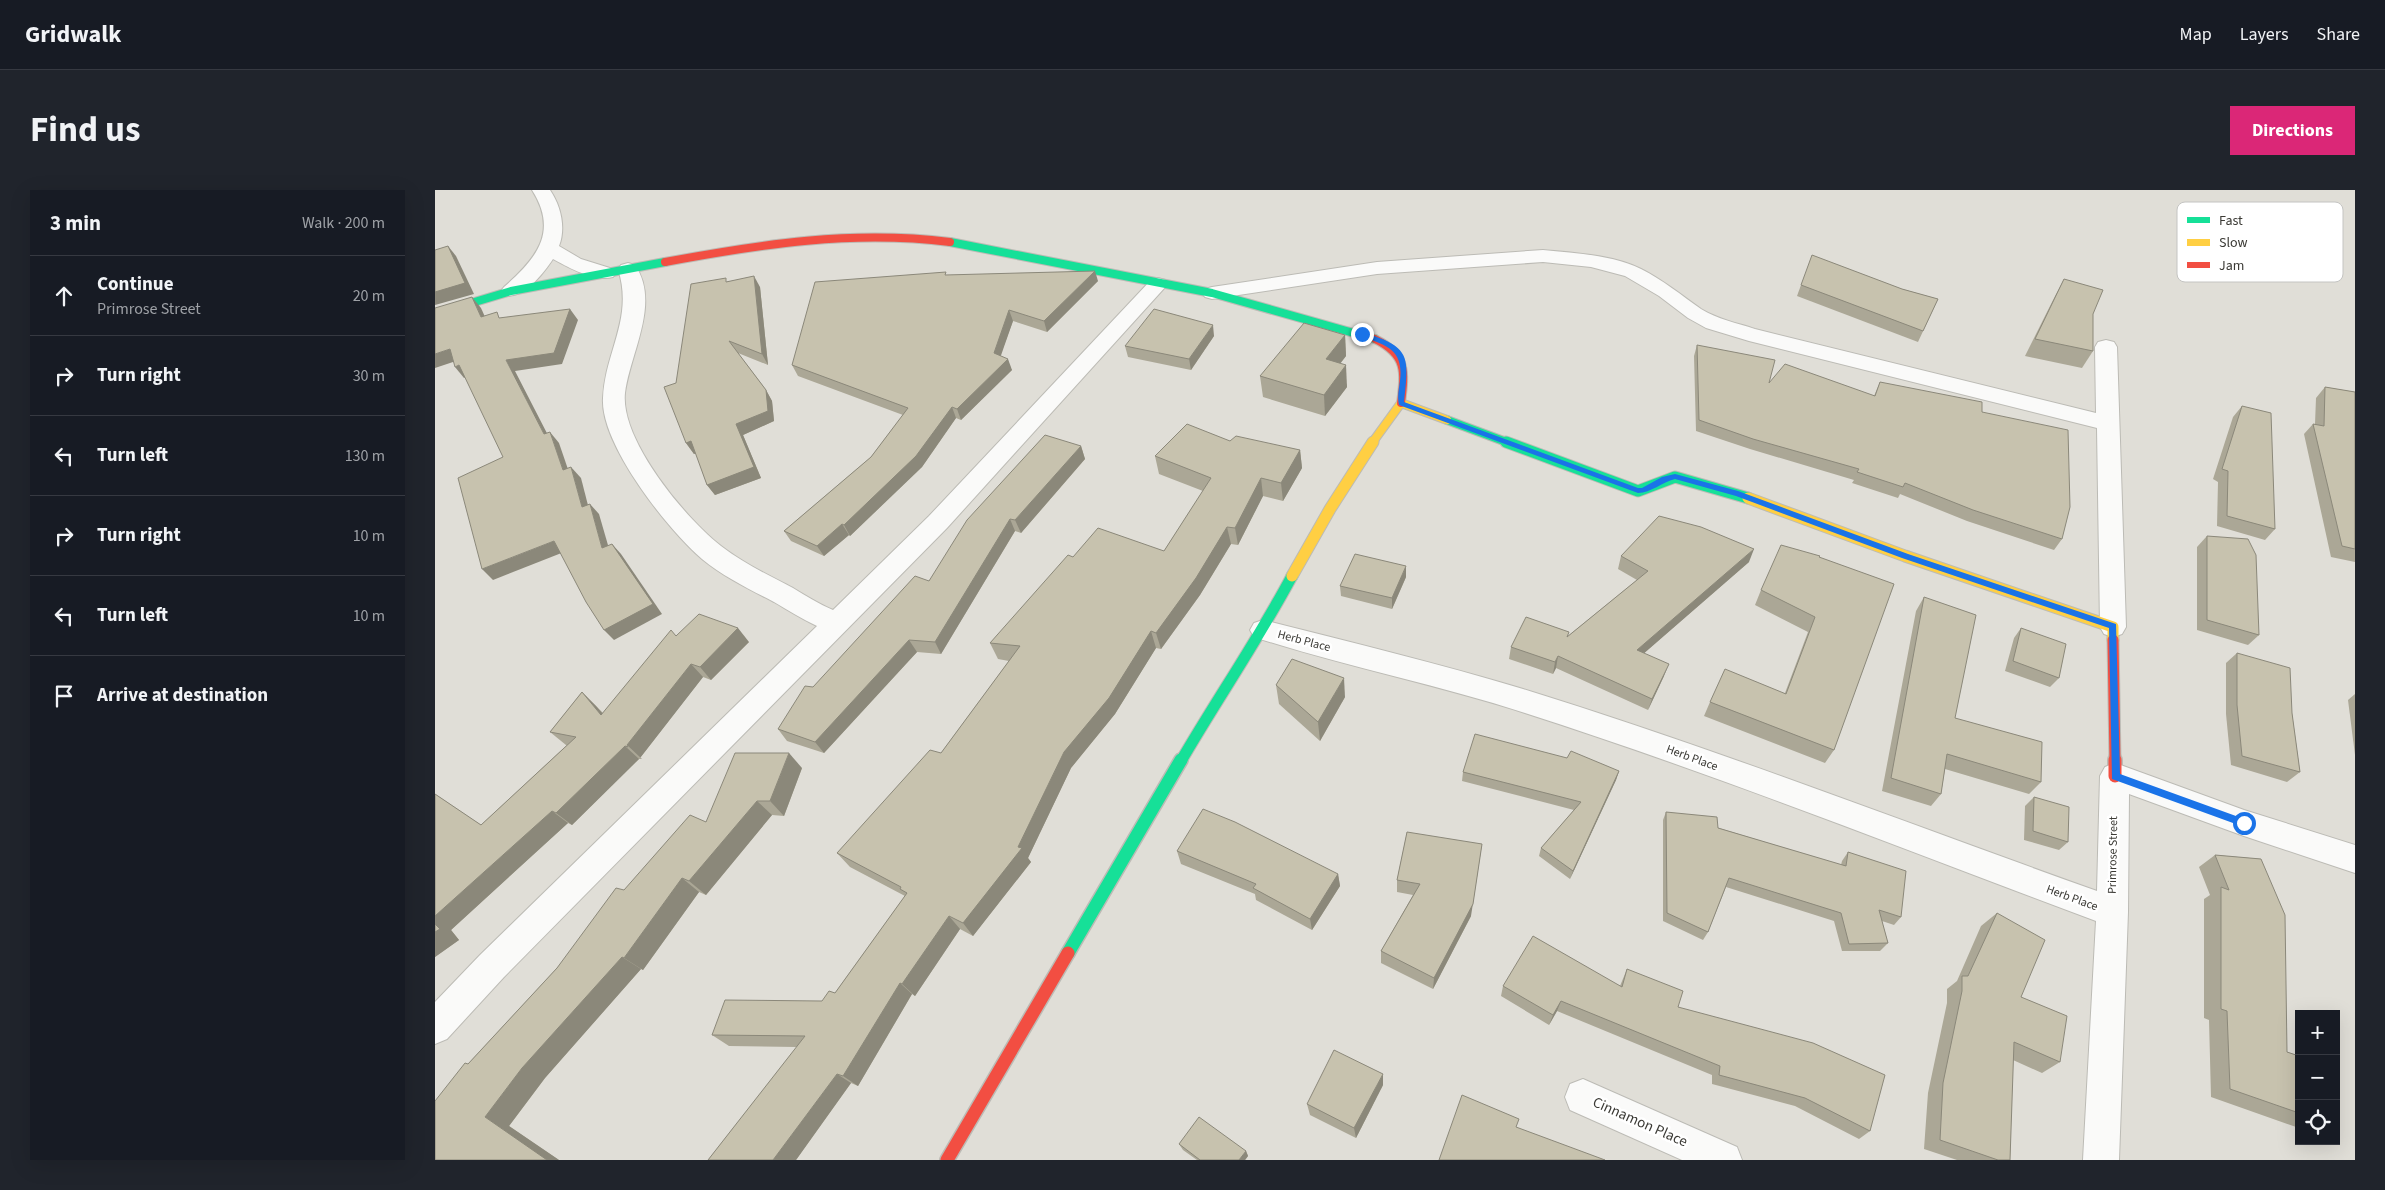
<!DOCTYPE html>
<meta charset="utf-8">
<style>
body{margin:0;font-family:"Source Sans 3",sans-serif;background:#20242c;color:#f1f3f6}
.controls{position:absolute;right:15px;bottom:15px;display:grid;overflow:hidden;border-radius:0px;box-shadow:0 5px 20px #0002}
.controls button{width:45px;height:45px;display:grid;place-items:center;padding:0;border:0;border-bottom:1px solid #363941;background:#171b24;color:#f1f3f6;font:25px sans-serif}
.stop{position:absolute;width:15px;height:15px;margin:-11px;border:4px solid #1a73e8;border-radius:50%;background:#fff}
.stop.end{background:#1a73e8;border-color:#fff;box-shadow:0 1px 5px #0008}
.list{margin:0;padding:0;list-style:none}
h2{display:flex;justify-content:space-between;align-items:center;height:65px;margin:0;padding:0 20px;font-size:21px}
h2 small{font-size:16px;font-weight:400;color:#9ea1a6}
.list li{display:grid;grid-template-columns:32px 1fr auto;gap:15px;align-items:center;box-sizing:border-box;height:80px;padding:0 20px;border-top:1px solid #363941}
.list b{display:block;font-size:19px;white-space:nowrap}
.list p{margin:0;font-size:16px;white-space:nowrap;color:#9ea1a6}
.list em{font-size:16px;font-style:normal;color:#9ea1a6}
.icon{flex:none;width:28px;height:28px;fill:none;stroke:currentColor;stroke-width:2;stroke-linecap:round;stroke-linejoin:round}
.map{position:relative;flex:none;width:1920px;height:970px;overflow:hidden;border-radius:0px}
header{display:flex;align-items:center;gap:30px;box-sizing:border-box;height:70px;padding:0 25px;background:#171b24;border-bottom:1px solid #363941}
header strong{font-size:24px}
nav{display:flex;gap:28px;margin-inline-start:auto;font-size:18px}
.intro{display:flex;align-items:center;justify-content:space-between;box-sizing:border-box;height:120px;padding:0 30px}
h1{margin:0;font-size:35px}
.button{padding:12px 22px;border-radius:0px;background:#db2777;color:#fff;font-size:18px;font-weight:700}
main{display:flex;gap:30px;padding:0 30px}
aside{flex:1;background:#171b24;border-radius:0px;box-shadow:0 5px 20px #0002}
.map>svg:first-child{display:block}
</style>
<header>
<strong>Gridwalk</strong>
<nav><a>Map</a><a>Layers</a><a>Share</a></nav>
</header>
<div class="intro"><h1>Find us</h1><a class="button">Directions</a></div>
<main>
<aside>
<h2>3 min<small>Walk · 200 m</small></h2>
<ul class="list">
<li><svg class="icon" aria-label="ahead" viewBox="0 0 24 24"><path d="M12 20V5M6 11l6-6 6 6"/></svg><div><b>Continue</b><p>Primrose Street</p></div><em>20 m</em></li>
<li><svg class="icon" aria-label="right" viewBox="0 0 24 24"><path d="M7 20v-9h11M14 6l5 5-5 5"/></svg><div><b>Turn right</b></div><em>30 m</em></li>
<li><svg class="icon" aria-label="left" viewBox="0 0 24 24"><path d="M17 20v-9H6M10 6l-5 5 5 5"/></svg><div><b>Turn left</b></div><em>130 m</em></li>
<li><svg class="icon" aria-label="right" viewBox="0 0 24 24"><path d="M7 20v-9h11M14 6l5 5-5 5"/></svg><div><b>Turn right</b></div><em>10 m</em></li>
<li><svg class="icon" aria-label="left" viewBox="0 0 24 24"><path d="M17 20v-9H6M10 6l-5 5 5 5"/></svg><div><b>Turn left</b></div><em>10 m</em></li>
<li><svg class="icon" aria-label="arrive" viewBox="0 0 24 24"><path d="M6 21V4h12l-3 4 3 4H6"/></svg><div><b>Arrive at destination</b></div></li>
</ul>
</aside>
<div class="map">
<svg width="1920" height="970" viewBox="0 0 1920 970">
<rect width="100%" height="100%" fill="#e0ded7"/>
<g fill="none" stroke-linecap="round" stroke-linejoin="round">
<defs>
<g id="street">
<path d="M97 0H115C126 16 131 38 124 56L146 69 178 79 181 83 178 87C160 92 134 78 118 69 108 84 88 110 69 105L66 101 69 97C101 69 124 42 97 0Z"/>
<path d="M1108 60C1139 63 1178 65 1206 79 1228 90 1246 105 1266 119 1282 129 1302 133 1320 139L1661 223 1660 157 1663 152 1671 150 1679 152 1682 157 1691 437 1687 444 1678 447 1669 444 1665 437 1662 238 1314 151 1271 138 1253 128 1224 106 1190 86 1156 77 1108 72 942 84 777 109 770 107 767 103 770 99 777 97 942 72Z"/>
<path d="M193 73 200 75C226 113 195 163 190 203 185 250 251 329 286 356 308 373 333 385 358 398 371 406 384 414 398 420L494 326 716 90 723 88 730 90 733 94 512 338 69 787 12 849 0 854V812L45 765 382 436C367 429 353 420 339 412 314 399 289 387 267 369 233 340 165 254 168 208 170 161 199 128 183 79L186 75Z"/>
<path d="M828 430C915 452 1002 473 1088 499 1282 559 1471 633 1662 701L1665 586 1670 577 1680 573 1809 620 1920 655V683L1809 646 1694 604 1693 722 1684 970H1648L1661 731C1471 660 1283 585 1090 523 1000 494 908 476 819 447L815 440 819 433Z"/>
<polygon points="1148,889 1302,957 1307,970 1247,970 1135,920 1130,907 1135,894"/>
</g>
<g id="fast-far2">
<polyline points="515,52 777,103 940,149"/>
<polyline points="0,124 76,101 230,72"/>
<polyline points="1012,230 1074,253"/>
</g>
<g id="fast-far1">
<polyline points="1071,252 1203,301 1240,287 1313,308"/>
<path d="M746 571C782 509 823 450 857 386"/>
</g>
<polyline id="fast" points="633,763 746,570"/>
<polyline id="slow-far1" points="937,253 966,213 1012,230"/>
<g id="slow">
<polyline points="1313,308 1470,366 1678,437 1678,450"/>
<polyline points="857,386 895,319 938,252"/>
</g>
<g id="jam-far2">
<path d="M230 72C327 54 417 40 515 52"/>
<path d="M940 149C972 165 970 181 966 213"/>
</g>
<polyline id="jam-far1" points="1678,450 1680,571"/>
<g id="jam">
<polyline points="1680,570 1680,586"/>
<polyline points="512,970 633,763"/>
</g>
</defs>
<use href="#street" stroke="#bcbbb5" stroke-width="2"/>
<use href="#fast-far2" stroke="#bcbbb5" stroke-width="10"/>
<use href="#fast-far1" stroke="#bcbbb5" stroke-width="13"/>
<use href="#fast" stroke="#bcbbb5" stroke-width="16"/>
<use href="#slow-far1" stroke="#bcbbb5" stroke-width="10"/>
<use href="#slow" stroke="#bcbbb5" stroke-width="13"/>
<use href="#jam-far2" stroke="#bcbbb5" stroke-width="10"/>
<use href="#jam-far1" stroke="#bcbbb5" stroke-width="13"/>
<use href="#jam" stroke="#bcbbb5" stroke-width="16"/>
<use href="#street" fill="#fafaf9" fill-rule="evenodd"/>
<use href="#fast-far2" stroke="#16e098" stroke-width="8"/>
<use href="#fast-far1" stroke="#16e098" stroke-width="11"/>
<use href="#fast" stroke="#16e098" stroke-width="13"/>
<use href="#slow-far1" stroke="#ffcf43" stroke-width="8"/>
<use href="#slow" stroke="#ffcf43" stroke-width="11"/>
<use href="#jam-far2" stroke="#f24e42" stroke-width="8"/>
<use href="#jam-far1" stroke="#f24e42" stroke-width="11"/>
<use href="#jam" stroke="#f24e42" stroke-width="13"/>
</g>
<g fill="#aba796">
<polygon points="512,85 663,91 612,142 578,131 565,166 577,180 526,230 521,228 487,277 415,346 414,345 389,366 356,351 349,341 436,267 468,225 363,186 357,175"/>
<polygon points="1629,89 1658,124 1658,161 1647,178 1590,166 1620,106"/>
<polygon points="293,91 325,97 333,175 303,163 331,200 337,211 339,231 308,245 326,288 280,305 272,295 261,263 259,264 251,253 241,193"/>
<polygon points="1366,95 1467,99 1503,109 1483,152 1362,106"/>
<polygon points="910,145 911,166 905,174 912,197 890,226 828,207 825,186"/>
<polygon points="779,146 756,180 693,167 690,156"/>
<polygon points="1262,155 1334,193 1439,206 1445,192 1547,222 1627,349 1619,360 1532,331 1465,304 1463,308 1417,293 1419,290 1315,259 1261,241 1259,166"/>
<polygon points="1890,197 1920,202 1920,372 1896,367 1869,244 1878,234 1880,234 1881,208"/>
<polygon points="1807,216 1840,339 1830,350 1782,336 1783,292 1778,289 1798,227"/>
<polygon points="795,251 865,260 867,278 848,311 828,306 803,355 796,354 765,405 726,459 721,458 680,524 636,578 593,668 596,672 538,746 525,739 480,806 477,804 423,896 416,893 361,970 273,970 362,857 294,856 277,845 387,811 400,803 470,706 415,677 402,663 506,563 574,471 563,469 555,453 638,367 729,361 768,301 724,284 720,266"/>
<polygon points="646,256 650,269 586,343 580,341 506,464 482,462 389,563 352,551 343,539 378,497 494,391"/>
<polygon points="1772,346 1824,445 1813,455 1762,440 1762,357"/>
<polygon points="1186,366 1314,372 1209,463 1229,486 1213,520 1121,478 1118,484 1074,469 1076,457 1133,446 1202,390 1183,379"/>
<polygon points="1384,368 1399,560 1390,573 1269,526 1275,512 1350,503 1373,442 1320,415 1326,400"/>
<polygon points="971,387 957,419 906,406 905,396"/>
<polygon points="1489,407 1520,528 1606,592 1594,604 1510,579 1506,604 1496,616 1447,601 1481,421"/>
<polygon points="1586,438 1624,488 1615,497 1570,481 1579,448"/>
<polygon points="241,446 314,452 276,490 268,487 205,568 207,569 204,569 137,635 133,633 16,740 24,750 0,767 0,604 46,635 132,555 131,555 115,542 147,502 168,523"/>
<polygon points="1802,463 1857,523 1865,582 1852,592 1796,575 1791,524 1791,473"/>
<polygon points="841,495 910,507 885,551 844,514"/>
<polygon points="1920,504 1920,565 1913,510"/>
<polygon points="1132,568 1184,581 1181,590 1135,689 1104,666 1106,658 1139,620 1027,591 1028,582"/>
<polygon points="367,578 349,626 337,625 271,705 264,702 208,780 206,779 110,888 74,936 124,970 0,970 33,874 122,778 189,700 271,632"/>
<polygon points="1599,607 1633,652 1624,660 1589,650 1590,616"/>
<polygon points="1231,622 1406,675 1407,671 1413,662 1466,727 1459,735 1447,731 1453,753 1445,761 1407,761 1399,731 1291,697 1273,742 1268,750 1228,731 1228,630"/>
<polygon points="972,642 1036,726 998,799 946,773 946,761 978,705 962,702 962,690"/>
<polygon points="742,661 903,684 905,696 877,740 821,710 820,704 746,674"/>
<polygon points="1780,665 1826,669 1852,862 1864,866 1864,938 1776,907 1774,830 1769,828 1769,709 1775,705 1764,677"/>
<polygon points="1562,723 1586,807 1625,872 1607,883 1578,870 1575,970 1522,970 1489,959 1493,903 1512,813 1512,799 1522,791 1546,736"/>
<polygon points="1192,779 1243,817 1435,941 1424,949 1360,916 1277,894 1277,885 1122,821 1114,835 1066,806 1068,796 1185,796"/>
<polygon points="948,895 921,948 875,925 872,914"/>
<polygon points="744,954 811,961 813,966 810,970 762,970 748,960"/>
</g>
<g fill="#8b887a">
<polygon points="13,56 21,66 39,104 0,115 0,102"/>
<polygon points="660,81 663,91 612,142 609,131"/>
<polygon points="319,86 325,97 333,175 327,164"/>
<polygon points="37,107 46,118 55,138 46,127"/>
<polygon points="135,119 143,130 127,174 80,181 118,255 109,244 71,170"/>
<polygon points="574,120 578,131 563,174 559,163"/>
<polygon points="778,135 779,146 756,180 754,169"/>
<polygon points="910,145 911,166 892,190 891,169"/>
<polygon points="15,159 24,170 0,178 0,164"/>
<polygon points="573,169 577,180 526,230 522,219"/>
<polygon points="24,175 34,186 29,188 20,177"/>
<polygon points="911,175 912,197 890,226 889,205"/>
<polygon points="331,200 337,211 339,231 308,245 326,288 280,305 272,295 301,234"/>
<polygon points="517,217 521,228 487,277 415,346 409,335"/>
<polygon points="115,242 124,253 137,291 128,280"/>
<polygon points="256,251 264,262 259,264 251,253"/>
<polygon points="646,256 650,269 586,343 580,330"/>
<polygon points="865,260 867,278 848,311 846,293"/>
<polygon points="136,277 146,288 156,327 147,317"/>
<polygon points="826,288 828,306 803,355 800,338"/>
<polygon points="155,314 164,324 177,369 167,358"/>
<polygon points="575,329 580,341 506,464 500,452"/>
<polygon points="407,334 414,345 389,366 382,356"/>
<polygon points="792,337 796,354 765,405 726,459 721,443"/>
<polygon points="119,351 129,362 58,390 47,379"/>
<polygon points="177,354 186,364 227,424 179,450 169,440"/>
<polygon points="1319,359 1314,372 1199,472 1202,460"/>
<polygon points="971,376 971,387 957,419 957,408"/>
<polygon points="303,438 314,452 276,490 265,477"/>
<polygon points="716,441 721,458 680,524 636,578 593,668 596,672 538,746 528,733 583,657 629,562"/>
<polygon points="474,450 482,462 389,563 380,552"/>
<polygon points="1123,466 1121,478 1118,484 1120,472"/>
<polygon points="256,474 268,487 205,568 207,569 192,555"/>
<polygon points="1234,474 1229,486 1213,520 1217,509"/>
<polygon points="909,488 910,507 885,551 883,532"/>
<polygon points="147,502 161,516 180,538 166,525"/>
<polygon points="190,556 204,569 137,635 121,623"/>
<polygon points="354,563 367,578 349,626 335,611"/>
<polygon points="1184,581 1181,590 1135,689 1138,681"/>
<polygon points="322,611 337,625 271,705 254,691"/>
<polygon points="117,621 133,633 16,740 24,750 0,767 0,726"/>
<polygon points="1047,654 1036,726 998,799 999,788"/>
<polygon points="903,684 905,696 877,740 875,729"/>
<polygon points="247,688 264,702 208,780 189,768"/>
<polygon points="514,726 525,739 480,806 467,794"/>
<polygon points="187,767 206,779 110,888 74,936 124,970 112,970 50,927 87,878"/>
<polygon points="465,793 477,804 423,896 408,886"/>
<polygon points="1126,811 1122,821 1114,835 1118,825"/>
<polygon points="402,884 416,893 361,970 338,970"/>
<polygon points="948,884 948,895 921,948 919,938"/>
<polygon points="811,961 813,966 810,970 804,970"/>
</g>
<g fill="#c7c2ae" stroke="#8b887a">
<polygon points="13,56 30,93 0,102 0,60"/>
<polygon points="1377,65 1467,99 1503,109 1488,141 1366,95"/>
<polygon points="660,81 609,131 574,120 559,163 573,169 522,219 517,217 481,266 409,335 407,334 382,356 349,341 436,267 473,218 357,175 380,92 511,82 510,85"/>
<polygon points="319,86 327,164 294,151 331,200 333,221 301,234 319,277 272,295 256,251 251,253 229,197 241,193 256,94 291,88 291,92"/>
<polygon points="1629,89 1668,100 1658,124 1658,161 1600,149"/>
<polygon points="37,107 46,127 62,122 64,128 135,119 119,163 71,170 109,244 115,242 128,280 136,277 147,317 155,314 167,358 177,354 218,414 169,440 151,412 119,351 47,379 23,288 68,267 24,175 20,177 15,159 0,164 0,118"/>
<polygon points="719,119 778,135 754,169 690,156"/>
<polygon points="869,133 910,145 891,169 911,175 889,205 825,186"/>
<polygon points="1262,155 1340,170 1334,193 1350,174 1440,206 1445,192 1547,212 1547,222 1633,240 1635,317 1627,349 1538,320 1470,293 1468,297 1422,282 1424,279 1318,249 1264,230"/>
<polygon points="1890,197 1920,202 1920,359 1907,356 1878,234 1889,236"/>
<polygon points="1807,216 1836,223 1840,339 1792,326 1793,281 1787,279"/>
<polygon points="752,234 795,251 801,246 865,260 846,293 826,288 800,338 792,337 761,388 721,443 716,441 674,508 629,562 583,657 587,658 528,733 514,726 467,794 465,793 408,886 402,884 338,970 273,970 370,846 277,845 290,810 387,811 394,801 400,803 472,703 465,699 466,697 402,663 495,560 506,563 585,456 555,453 633,365 638,367 663,338 729,361 776,288 720,266"/>
<polygon points="610,245 646,256 580,330 575,329 500,452 474,450 380,552 343,539 370,496 378,497 480,386 494,391 532,330"/>
<polygon points="1224,326 1266,337 1319,359 1202,460 1234,474 1217,509 1123,466 1120,472 1076,457 1091,427 1134,442 1132,447 1213,381 1186,366"/>
<polygon points="1772,346 1813,349 1821,365 1824,445 1772,430"/>
<polygon points="1346,355 1385,366 1384,367 1459,394 1399,560 1275,512 1290,479 1351,504 1380,427 1326,400"/>
<polygon points="920,364 971,376 957,408 905,396"/>
<polygon points="1489,407 1541,425 1520,528 1607,552 1606,592 1512,564 1506,604 1456,588"/>
<polygon points="264,424 303,438 265,477 256,474 192,555 193,557 190,556 121,623 117,621 0,726 0,604 46,635 141,547 115,542 147,502 166,525 236,440 241,446"/>
<polygon points="1586,438 1631,454 1624,488 1578,471"/>
<polygon points="1802,463 1855,478 1857,523 1865,582 1807,566 1802,515"/>
<polygon points="857,469 909,488 883,532 841,495"/>
<polygon points="1040,544 1132,568 1136,561 1184,581 1138,681 1106,658 1146,612 1028,582"/>
<polygon points="300,563 354,563 335,611 322,611 254,691 247,688 189,768 187,767 87,878 50,927 112,970 0,970 0,911 30,873 33,874 122,778 181,698 189,700 255,625 271,632"/>
<polygon points="1599,607 1634,617 1633,652 1598,641"/>
<polygon points="768,619 800,632 903,684 875,729 818,698 821,694 742,661"/>
<polygon points="1231,622 1282,627 1283,638 1411,676 1413,662 1471,681 1466,727 1444,720 1453,753 1414,754 1406,723 1294,688 1273,742 1232,723"/>
<polygon points="972,642 1047,654 1038,714 999,788 946,761 985,694 962,690"/>
<polygon points="1780,665 1826,669 1850,725 1852,862 1864,866 1864,923 1795,899 1792,821 1786,819 1786,697 1794,700"/>
<polygon points="1562,723 1610,750 1586,807 1632,826 1625,872 1579,852 1575,970 1563,970 1505,950 1508,893 1527,801 1527,786 1533,786"/>
<polygon points="0,734 5,739 0,742"/>
<polygon points="1098,746 1187,797 1192,779 1248,801 1243,817 1378,853 1450,885 1435,941 1370,908 1284,885 1285,876 1126,811 1118,825 1068,796"/>
<polygon points="899,860 948,884 919,938 872,914"/>
<polygon points="1027,905 1084,929 1081,937 1170,970 1004,970"/>
<polygon points="764,927 811,961 804,970 765,970 744,954"/>
</g>
<path fill="#1a73e8" d="M927 142C976 157 974 165 969 212L1203 298H1207L1227 287 1240 284 1303 301 1473 364 1681 434 1685 584 1812 630V635L1809 637 1677 589 1674 438 1467 368 1301 306 1240 289C1227 292 1216 303 1203 303L964 215C962 207 964 198 965 191 969 159 951 155 925 146Z"/>
<g text-anchor="middle" dominant-baseline="central" stroke-width="5" stroke-linejoin="round" paint-order="stroke">
<g font-size="12" fill="#3b3a35" stroke="#fff">
<text transform="translate(869 451) rotate(15)">Herb Place</text>
<text transform="translate(1257 568) rotate(20)">Herb Place</text>
<text transform="translate(1678 665) rotate(-89)">Primrose Street</text>
<text transform="translate(1637 708) rotate(20)">Herb Place</text>
</g>
<g font-size="15" fill="#3b3a35" stroke="#fff">
<text transform="translate(1205 932) rotate(24)">Cinnamon Place</text>
</g>
</g>
<rect x="1742" y="12" width="166" height="80" rx="8" fill="#fff" stroke="#c4c4c2" stroke-width="1"/>
<rect x="1752" y="27" width="23" height="6" fill="#16e098"/>
<rect x="1752" y="49" width="23" height="7" fill="#ffcf43"/>
<rect x="1752" y="72" width="23" height="6" fill="#f24e42"/>
<g font-size="14" fill="#3b3a35">
<text x="1784" y="35">Fast</text>
<text x="1784" y="57">Slow</text>
<text x="1784" y="80">Jam</text>
</g>
</svg>
<div class="controls">
<button>+</button>
<button>−</button>
<button><svg class="icon" aria-label="locate" viewBox="0 0 24 24"><circle cx="12" cy="12" r="6"/><path d="M12 2v4M12 18v4M2 12h4M18 12h4"/></svg></button>
</div>
<div class="stop" style="left:1809px;top:633px"></div>
<div class="stop end" style="left:927px;top:144px"></div>
</div>
</main>
